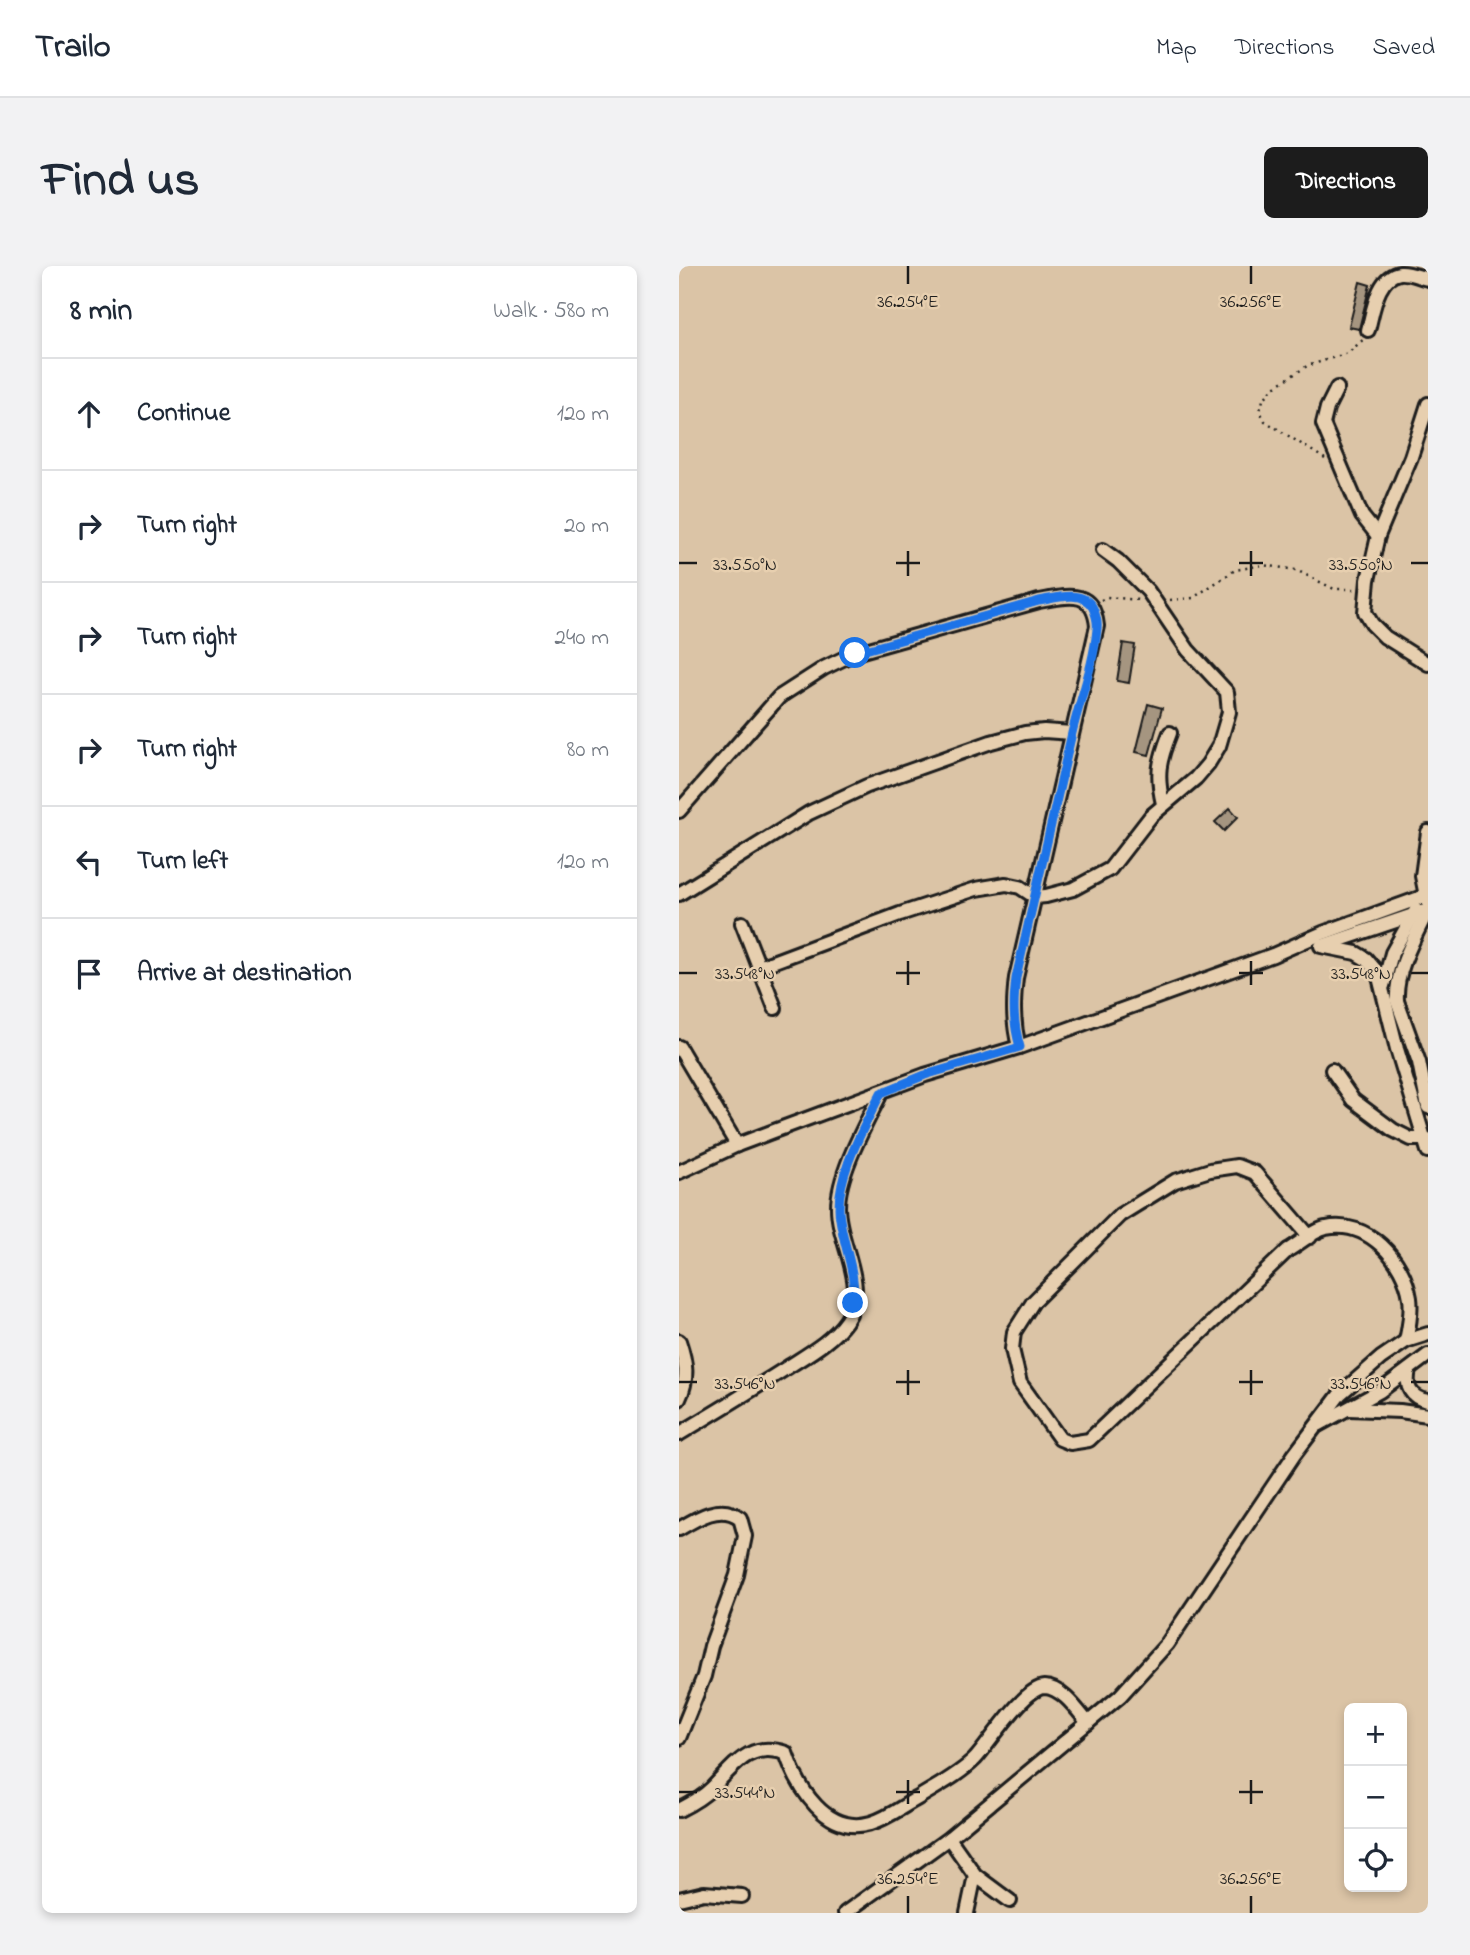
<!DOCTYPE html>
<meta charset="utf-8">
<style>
body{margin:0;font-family:"Indie Flower",sans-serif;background:#f2f2f3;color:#1f2937}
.controls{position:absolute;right:21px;bottom:21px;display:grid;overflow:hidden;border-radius:10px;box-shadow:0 4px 10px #0003}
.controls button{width:63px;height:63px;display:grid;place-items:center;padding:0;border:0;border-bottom:2px solid #e0e1e3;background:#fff;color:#1f2937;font:35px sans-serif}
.stop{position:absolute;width:21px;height:21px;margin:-16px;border:5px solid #1a73e8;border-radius:50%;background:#fff}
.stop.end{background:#1a73e8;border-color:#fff;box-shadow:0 2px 7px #0008}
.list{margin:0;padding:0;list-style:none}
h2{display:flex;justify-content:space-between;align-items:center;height:91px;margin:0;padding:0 28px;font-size:30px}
h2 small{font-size:23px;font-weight:400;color:#747a83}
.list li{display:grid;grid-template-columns:46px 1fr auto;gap:21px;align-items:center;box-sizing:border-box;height:112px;padding:0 28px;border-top:2px solid #e0e1e3}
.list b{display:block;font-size:26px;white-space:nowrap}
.list em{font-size:23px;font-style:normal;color:#747a83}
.icon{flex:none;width:38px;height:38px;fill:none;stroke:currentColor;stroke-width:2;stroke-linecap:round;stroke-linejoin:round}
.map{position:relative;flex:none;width:749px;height:1647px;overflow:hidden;border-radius:10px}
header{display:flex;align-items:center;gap:42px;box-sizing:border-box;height:98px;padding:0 35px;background:#fff;border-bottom:2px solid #e0e1e3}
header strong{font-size:33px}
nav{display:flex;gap:38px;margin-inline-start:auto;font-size:24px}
.intro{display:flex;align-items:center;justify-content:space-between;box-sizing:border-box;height:168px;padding:0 42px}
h1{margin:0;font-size:49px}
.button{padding:18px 32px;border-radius:10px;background:#1c1c1c;color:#fff;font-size:24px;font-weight:700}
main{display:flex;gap:42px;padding:0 42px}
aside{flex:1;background:#fff;border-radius:10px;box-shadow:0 4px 10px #0003}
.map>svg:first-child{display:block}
</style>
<header>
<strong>Trailo</strong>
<nav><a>Map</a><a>Directions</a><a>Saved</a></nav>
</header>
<div class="intro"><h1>Find us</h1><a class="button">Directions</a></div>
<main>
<aside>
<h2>8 min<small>Walk · 580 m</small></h2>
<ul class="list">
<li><svg class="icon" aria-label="ahead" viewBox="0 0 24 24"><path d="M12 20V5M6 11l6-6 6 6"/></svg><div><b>Continue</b></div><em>120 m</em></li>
<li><svg class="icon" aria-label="right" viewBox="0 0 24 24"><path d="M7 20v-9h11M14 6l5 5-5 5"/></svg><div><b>Turn right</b></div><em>20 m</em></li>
<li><svg class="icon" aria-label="right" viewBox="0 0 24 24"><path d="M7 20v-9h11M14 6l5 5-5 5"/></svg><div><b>Turn right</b></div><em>240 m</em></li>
<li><svg class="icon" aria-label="right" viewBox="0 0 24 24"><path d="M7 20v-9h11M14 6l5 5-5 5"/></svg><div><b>Turn right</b></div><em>80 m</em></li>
<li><svg class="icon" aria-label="left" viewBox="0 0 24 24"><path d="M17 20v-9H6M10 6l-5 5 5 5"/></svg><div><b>Turn left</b></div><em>120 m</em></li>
<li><svg class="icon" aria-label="arrive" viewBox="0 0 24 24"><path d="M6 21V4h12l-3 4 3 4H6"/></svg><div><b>Arrive at destination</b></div></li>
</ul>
</aside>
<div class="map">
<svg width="749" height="1647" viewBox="0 0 749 1647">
<rect width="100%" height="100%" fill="#dbc4a6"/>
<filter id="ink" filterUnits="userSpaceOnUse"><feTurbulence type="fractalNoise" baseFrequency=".0143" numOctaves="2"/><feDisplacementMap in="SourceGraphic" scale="14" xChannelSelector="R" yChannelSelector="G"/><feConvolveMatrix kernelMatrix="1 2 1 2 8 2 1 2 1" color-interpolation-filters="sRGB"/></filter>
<g filter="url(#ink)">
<g fill="#a59580" stroke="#1c1c1c" stroke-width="2">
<polygon points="681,16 691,19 680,63 670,61"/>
<polygon points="444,377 456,379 450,417 438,415"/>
<polygon points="469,438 483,442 470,489 457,486"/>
<polygon points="551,542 559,551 545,565 536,556"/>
</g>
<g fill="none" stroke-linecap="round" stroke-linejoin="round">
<defs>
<g id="minor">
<path d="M689 64C694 46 698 10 721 7 730 6 740 11 749 13"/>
<polyline points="658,122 648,142 644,158 683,250 699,270"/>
<polyline points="749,138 732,191 699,270 689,314 686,346 693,358 706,371 749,398"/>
<path d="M484 538C477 508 480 495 491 467"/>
<path d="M0 545 100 431 145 402 176 387 360 335C389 330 414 322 418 360L337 712C334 737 334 757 340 781"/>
<polyline points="0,628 130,547 188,520 312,476 346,467 365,465 393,467"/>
<polyline points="748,635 743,610 749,566"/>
<path d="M749 644C736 671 716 704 718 735L740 796 749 841"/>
<polyline points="63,657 96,742"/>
<polyline points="646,679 749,644"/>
<polyline points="642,680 677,687 687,693 699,707 718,783 749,885"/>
<polyline points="80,701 221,648 297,623 327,618 341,621 356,631 367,630 394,623 431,603 472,550 517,512 529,498 540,480 550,446 548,426 509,384 469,325 439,295 424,284"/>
<polyline points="704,720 713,687 737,644"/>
<polyline points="0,781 58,879"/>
<polyline points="653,804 674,834 714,864 732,873 749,873"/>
<polyline points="0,906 58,879 95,865 246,809 340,781 594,689 644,667 749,629"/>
<path d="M631 971 576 907 558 900 531 904 496 915 441 949 354 1036 335 1066 333 1083 341 1117 381 1173 391 1177 410 1174 609 984C620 978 635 964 647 962 689 953 725 994 731 1032 733 1046 730 1061 727 1075"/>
<path d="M0 1075C7 1096 10 1112 0 1133"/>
<path d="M730 1104C726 1120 731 1132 749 1135"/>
<polyline points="670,1143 721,1145 749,1149"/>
<polyline points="639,1159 701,1125 749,1089"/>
<path d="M0 1168C37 1146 73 1124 109 1101 129 1088 153 1075 167 1055 191 1019 159 979 159 941 159 907 187 858 202 827"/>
<path d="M0 1263C18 1252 42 1237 61 1252L66 1270 58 1309 32 1380 25 1410 0 1472"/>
<path d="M0 1544C12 1538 23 1532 33 1522 56 1499 70 1475 107 1487 119 1522 147 1570 192 1557 209 1552 224 1540 239 1532 258 1520 280 1509 296 1493 310 1478 345 1422 365 1421 383 1421 399 1445 409 1457"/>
<polyline points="270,1572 296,1609 331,1635"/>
<polyline points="0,1633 25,1627 63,1630"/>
<polyline points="166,1647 270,1572 441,1430 488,1378 615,1189 661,1128 702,1092 727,1075 749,1068"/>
<polyline points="288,1647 296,1609"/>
</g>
</defs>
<use href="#minor" stroke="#1c1c1c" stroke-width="18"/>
<g stroke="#1c1c1c" stroke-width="2.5" stroke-dasharray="2 5" stroke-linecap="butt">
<polyline points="646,193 586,155 581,145 584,134 594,122 628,100 669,87 685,73"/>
<polyline points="422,334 428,331 460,334"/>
<polyline points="491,334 514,332 556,304 584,299 617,304 655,323 677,323"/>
</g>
<use href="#minor" stroke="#e7cfaf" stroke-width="12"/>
</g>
</g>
<g fill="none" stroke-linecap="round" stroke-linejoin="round" filter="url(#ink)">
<path stroke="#1a73e8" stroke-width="9" d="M174 1037C178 1008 165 982 161 953 154 915 185 861 202 827L246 809 341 781C334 757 334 737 337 712 356 631 374 549 393 467 401 433 415 398 418 363 419 356 417 349 414 342 404 323 377 332 360 335L176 387"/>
</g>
<path fill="none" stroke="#1c1c1c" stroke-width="2.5" d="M229 0V18M572 0V18M229 285V310M572 285V310M0 297H18M217 297H241M560 297H584M732 297H749M229 695V719M572 695V719M0 707H18M217 707H241M560 707H584M732 707H749M229 1104V1129M572 1104V1129M0 1116H18M217 1116H241M560 1116H584M732 1116H749M229 1514V1538M572 1514V1538M0 1526H18M217 1526H241M560 1526H584M229 1630V1647M572 1630V1647"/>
<g font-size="18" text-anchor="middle" fill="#1c1c1c" stroke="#e7cfaf" stroke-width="5" stroke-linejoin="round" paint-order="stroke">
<text x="229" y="41">36.254°E</text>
<text x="572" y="41">36.256°E</text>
<text x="66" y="304">33.550°N</text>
<text x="682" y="304">33.550°N</text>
<text x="66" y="713">33.548°N</text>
<text x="682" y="713">33.548°N</text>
<text x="66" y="1123">33.546°N</text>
<text x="682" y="1123">33.546°N</text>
<text x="66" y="1532">33.544°N</text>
<text x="229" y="1618">36.254°E</text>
<text x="572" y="1618">36.256°E</text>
</g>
</svg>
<div class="controls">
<button>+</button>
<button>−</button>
<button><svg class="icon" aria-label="locate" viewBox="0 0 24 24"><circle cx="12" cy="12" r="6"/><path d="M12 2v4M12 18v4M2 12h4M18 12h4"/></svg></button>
</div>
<div class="stop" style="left:176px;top:387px"></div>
<div class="stop end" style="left:174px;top:1037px"></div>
</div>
</main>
